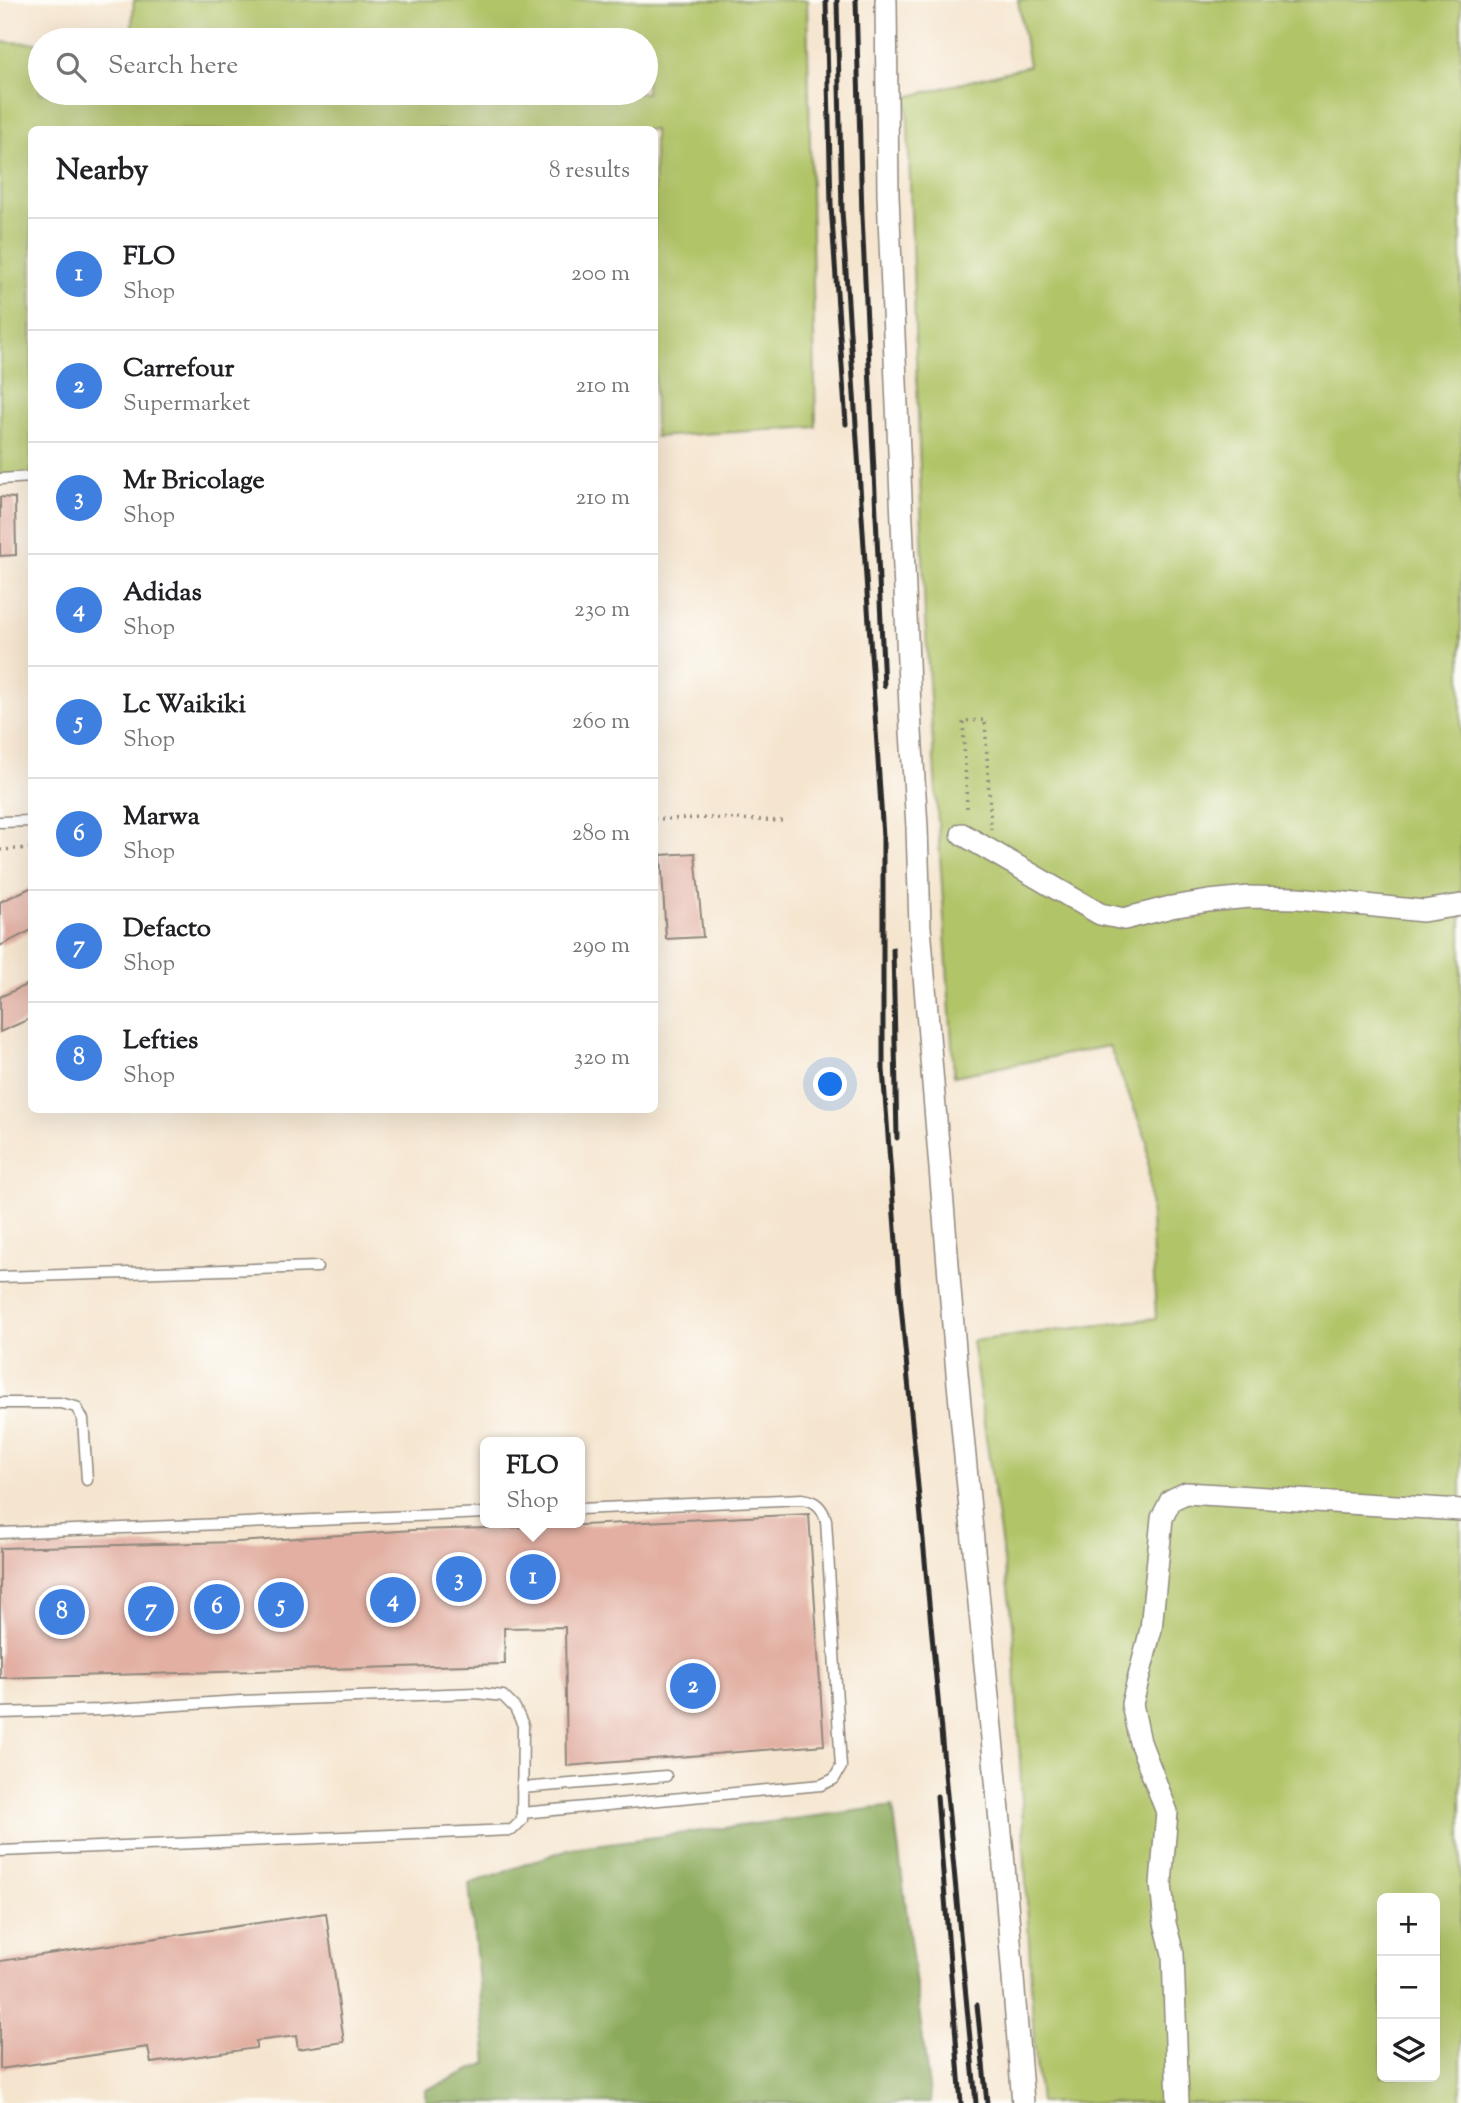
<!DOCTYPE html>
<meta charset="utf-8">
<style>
body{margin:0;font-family:"Sorts Mill Goudy",serif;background:#f2f2f2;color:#202124}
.controls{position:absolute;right:21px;bottom:21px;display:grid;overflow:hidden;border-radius:10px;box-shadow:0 7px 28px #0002}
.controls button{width:63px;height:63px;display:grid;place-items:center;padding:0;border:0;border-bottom:2px solid #e0e0e0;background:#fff;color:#202124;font:35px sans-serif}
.you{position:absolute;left:831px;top:1085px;width:24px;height:24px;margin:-18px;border:5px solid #fff;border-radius:50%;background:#1a73e8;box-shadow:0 0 0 10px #1a73e833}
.badge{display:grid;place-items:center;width:46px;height:46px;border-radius:50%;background:#0b8043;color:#fff;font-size:23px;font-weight:700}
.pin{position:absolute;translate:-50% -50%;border:4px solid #fff;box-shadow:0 2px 7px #0006}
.popup{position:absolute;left:480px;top:1437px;width:105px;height:91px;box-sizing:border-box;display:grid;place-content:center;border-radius:10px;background:#fff;filter:drop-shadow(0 2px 5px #0005);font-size:23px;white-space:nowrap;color:#757577}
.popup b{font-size:26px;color:#202124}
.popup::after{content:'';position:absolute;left:50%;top:100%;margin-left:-14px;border:14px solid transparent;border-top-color:#fff}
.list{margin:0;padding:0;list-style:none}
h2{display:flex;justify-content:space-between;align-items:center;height:91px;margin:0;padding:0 28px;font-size:30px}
h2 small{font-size:23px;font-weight:400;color:#757577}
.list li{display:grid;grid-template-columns:46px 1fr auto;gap:21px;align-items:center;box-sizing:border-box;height:112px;padding:0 28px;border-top:2px solid #e0e0e0}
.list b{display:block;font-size:26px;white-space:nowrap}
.list p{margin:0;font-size:23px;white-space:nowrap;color:#757577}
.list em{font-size:23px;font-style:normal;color:#757577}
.icon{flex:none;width:38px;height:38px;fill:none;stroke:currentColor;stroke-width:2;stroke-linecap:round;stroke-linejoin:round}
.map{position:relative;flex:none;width:1461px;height:2103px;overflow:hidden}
.search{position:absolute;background:#fff;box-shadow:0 7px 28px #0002;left:28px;top:28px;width:630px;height:77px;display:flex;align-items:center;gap:18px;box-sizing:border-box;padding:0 24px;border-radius:38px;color:#757577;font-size:26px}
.panel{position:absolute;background:#fff;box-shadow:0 7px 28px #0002;left:28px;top:126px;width:630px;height:987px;border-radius:10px}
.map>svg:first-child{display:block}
</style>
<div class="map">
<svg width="1461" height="2103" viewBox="0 0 1461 2103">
<rect width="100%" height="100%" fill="#fdfcf7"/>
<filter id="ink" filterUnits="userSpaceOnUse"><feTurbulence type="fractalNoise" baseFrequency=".0143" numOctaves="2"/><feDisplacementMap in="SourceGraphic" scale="14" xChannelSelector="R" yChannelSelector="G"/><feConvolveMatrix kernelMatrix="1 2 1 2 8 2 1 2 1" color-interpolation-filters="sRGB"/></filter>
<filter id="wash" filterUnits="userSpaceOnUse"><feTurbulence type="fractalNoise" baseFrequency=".00686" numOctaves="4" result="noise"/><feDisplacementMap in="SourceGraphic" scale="28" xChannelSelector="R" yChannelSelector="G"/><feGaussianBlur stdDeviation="1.57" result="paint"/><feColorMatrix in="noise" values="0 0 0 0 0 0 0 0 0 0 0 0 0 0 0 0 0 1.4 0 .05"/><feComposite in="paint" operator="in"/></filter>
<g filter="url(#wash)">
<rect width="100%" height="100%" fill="#f5e5cf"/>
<g fill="#b1c467" stroke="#6e7849" stroke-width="2" fill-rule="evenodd">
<polygon points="134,0 807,0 816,427 655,437 654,130 32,130 31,474 0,476 0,42 40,43 40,93 646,93 646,40 131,40"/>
<path d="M1018 0H1461V2103H1040L1034 2043 1013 1624 972 1341 1156 1318 1147 1141 1109 1046 954 1076 925 619 907 97 1029 66ZM1382 1898H1435V2077H1382Z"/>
</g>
<polygon fill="#8caa5c" stroke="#5c6a44" stroke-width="2" points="893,1806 931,2103 426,2103 426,2090 487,2063 469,1884 571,1848"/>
<g id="blocks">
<g fill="#e2afa2">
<polygon points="0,497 15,498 16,555 0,556"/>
<polygon points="695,853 703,937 666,939 661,855"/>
<polygon points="32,887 32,930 0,946 0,902"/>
<polygon points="32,982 32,1018 0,1032 0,997"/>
<polygon points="809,1514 824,1745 567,1766 565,1627 504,1628 505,1664 0,1678 0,1548 237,1542 413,1530 562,1526"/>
<polygon points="326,1913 344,2042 298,2049 296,2036 256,2041 256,2048 151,2063 148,2047 0,2069 0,1961"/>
</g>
</g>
</g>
<g filter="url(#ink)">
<use href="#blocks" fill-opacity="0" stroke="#90887d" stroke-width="2"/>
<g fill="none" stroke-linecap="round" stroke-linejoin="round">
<defs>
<g id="service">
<polyline points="0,479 32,477"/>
<polyline points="0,822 32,821"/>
<polyline points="0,1277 317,1267"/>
<polyline points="0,1403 60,1403 76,1407 83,1419 87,1480"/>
<polyline points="0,1533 486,1513"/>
<polyline points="0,1713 100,1710 240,1701 476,1693 503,1696 515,1708 523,1725 522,1820 512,1830 0,1851"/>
<polyline points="522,1788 666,1776"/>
<path d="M522 1813 821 1785 834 1779 841 1767 826 1520C822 1507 816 1501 802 1499L580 1509"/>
</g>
<g id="minor">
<polyline points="886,0 888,195 911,731 917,827 920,927 957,1373 1003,1853 1023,2103"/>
<polyline points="962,834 1100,914 1124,919 1171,907 1209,901 1249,897 1298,898 1423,911 1461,905"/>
<polyline points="1178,2103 1173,1954 1165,1923 1161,1884 1167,1812 1140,1742 1132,1704 1151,1629 1162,1518 1171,1500 1186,1493 1461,1510"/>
</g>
</defs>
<use href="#service" stroke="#90887d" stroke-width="13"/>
<use href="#minor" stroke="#90887d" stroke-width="24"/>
<g stroke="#90887d" stroke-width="3.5" stroke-dasharray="2 5" stroke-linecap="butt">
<polyline points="967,808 963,721 985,720 991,829"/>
<polyline points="654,819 715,818 783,821"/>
<polyline points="0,850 32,848"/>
</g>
<use href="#service" stroke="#fff" stroke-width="10"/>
<use href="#minor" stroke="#fff" stroke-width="21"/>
<g stroke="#2b2b2b" stroke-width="5">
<polyline points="826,0 831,205 846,424"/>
<polyline points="837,0 842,211 883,837 883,1069 900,1295 976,2103"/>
<polyline points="856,0 862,216 884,686"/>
<polyline points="893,949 897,1138"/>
<polyline points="937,1796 961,2103"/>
<polyline points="977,2005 987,2103"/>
</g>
</g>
</g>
</svg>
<div class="controls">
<button>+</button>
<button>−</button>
<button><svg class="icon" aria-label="layers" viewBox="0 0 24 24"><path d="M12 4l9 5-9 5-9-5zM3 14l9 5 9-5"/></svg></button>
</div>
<div class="you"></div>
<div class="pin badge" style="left:533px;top:1577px;background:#3f7fe0">1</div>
<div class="popup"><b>FLO</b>Shop</div>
<div class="pin badge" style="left:693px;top:1686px;background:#3f7fe0">2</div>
<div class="pin badge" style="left:459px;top:1579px;background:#3f7fe0">3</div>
<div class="pin badge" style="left:393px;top:1600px;background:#3f7fe0">4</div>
<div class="pin badge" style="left:281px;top:1605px;background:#3f7fe0">5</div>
<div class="pin badge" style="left:217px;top:1607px;background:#3f7fe0">6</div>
<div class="pin badge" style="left:151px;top:1609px;background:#3f7fe0">7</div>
<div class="pin badge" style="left:62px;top:1612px;background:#3f7fe0">8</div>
<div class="search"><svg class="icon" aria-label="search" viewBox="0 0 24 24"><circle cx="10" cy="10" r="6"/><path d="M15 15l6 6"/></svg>Search here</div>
<section class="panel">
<h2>Nearby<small>8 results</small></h2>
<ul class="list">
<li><span class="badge" style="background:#3f7fe0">1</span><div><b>FLO</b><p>Shop</p></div><em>200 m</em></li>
<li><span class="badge" style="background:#3f7fe0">2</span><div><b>Carrefour</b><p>Supermarket</p></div><em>210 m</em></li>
<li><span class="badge" style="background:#3f7fe0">3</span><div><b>Mr Bricolage</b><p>Shop</p></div><em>210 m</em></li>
<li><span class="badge" style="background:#3f7fe0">4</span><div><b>Adidas</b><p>Shop</p></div><em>230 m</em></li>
<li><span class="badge" style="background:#3f7fe0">5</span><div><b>Lc Waikiki</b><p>Shop</p></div><em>260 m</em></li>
<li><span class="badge" style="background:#3f7fe0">6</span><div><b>Marwa</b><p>Shop</p></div><em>280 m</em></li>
<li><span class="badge" style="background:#3f7fe0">7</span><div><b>Defacto</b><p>Shop</p></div><em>290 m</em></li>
<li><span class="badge" style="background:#3f7fe0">8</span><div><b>Lefties</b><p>Shop</p></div><em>320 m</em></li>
</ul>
</section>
</div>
